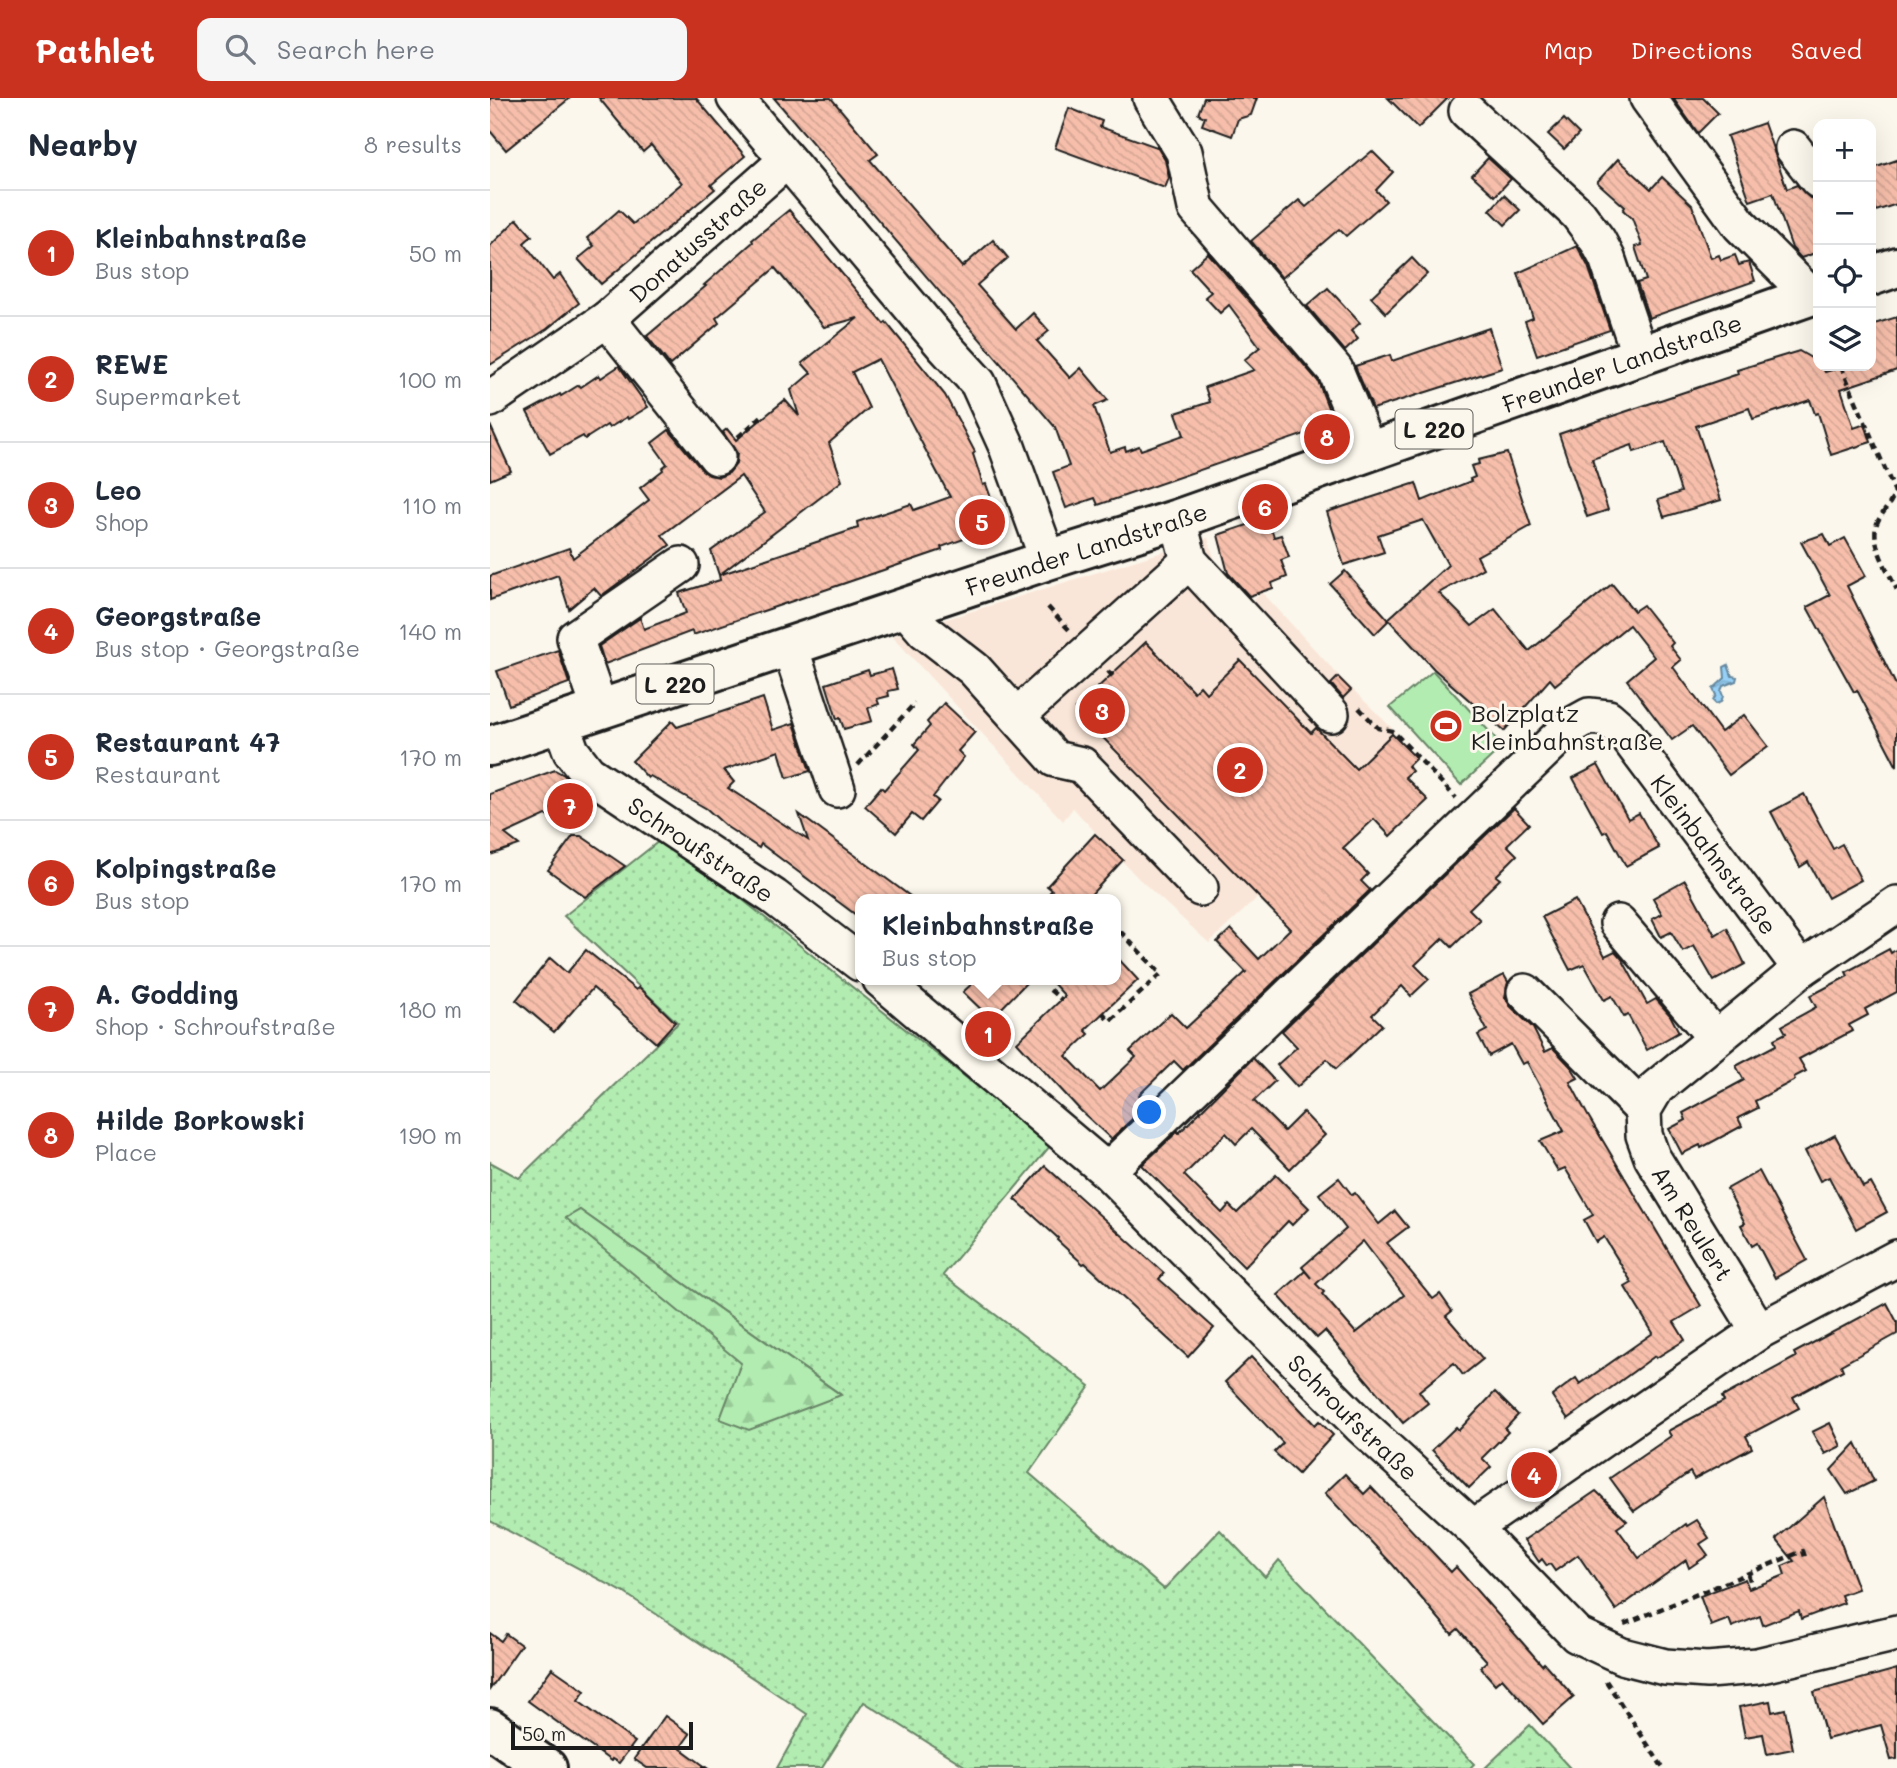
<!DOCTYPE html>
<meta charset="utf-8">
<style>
body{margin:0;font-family:Mali,sans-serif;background:#f6f6f7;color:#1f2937}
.controls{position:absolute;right:21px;top:21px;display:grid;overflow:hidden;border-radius:14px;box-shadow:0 7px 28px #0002}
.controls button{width:63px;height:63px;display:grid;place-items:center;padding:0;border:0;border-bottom:2px solid #e0e1e3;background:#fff;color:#1f2937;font:35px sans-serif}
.scale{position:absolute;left:21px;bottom:18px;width:182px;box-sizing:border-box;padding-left:7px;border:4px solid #1c1c1c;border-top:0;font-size:19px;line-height:24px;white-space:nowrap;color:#1c1c1c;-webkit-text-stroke:5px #fbf7ec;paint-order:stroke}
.you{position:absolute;left:660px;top:1015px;width:24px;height:24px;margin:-18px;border:5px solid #fff;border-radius:50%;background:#1a73e8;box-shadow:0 0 0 10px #1a73e833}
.badge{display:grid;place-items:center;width:46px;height:46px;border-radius:50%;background:#c8321e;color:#fff;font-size:23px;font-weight:700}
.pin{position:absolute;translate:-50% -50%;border:4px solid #fff;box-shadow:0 2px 7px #0006}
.popup{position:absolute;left:365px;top:796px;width:266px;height:91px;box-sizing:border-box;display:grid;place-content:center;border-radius:14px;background:#fff;filter:drop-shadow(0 2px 5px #0005);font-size:23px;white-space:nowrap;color:#747a83}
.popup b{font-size:26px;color:#1f2937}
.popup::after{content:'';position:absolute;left:50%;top:100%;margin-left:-14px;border:14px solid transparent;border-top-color:#fff}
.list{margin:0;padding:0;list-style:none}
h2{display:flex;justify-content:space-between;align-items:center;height:91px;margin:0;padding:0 28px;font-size:30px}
h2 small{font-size:23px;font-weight:400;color:#747a83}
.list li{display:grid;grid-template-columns:46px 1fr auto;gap:21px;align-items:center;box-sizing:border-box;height:126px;padding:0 28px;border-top:2px solid #e0e1e3}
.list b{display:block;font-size:26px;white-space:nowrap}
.list p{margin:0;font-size:23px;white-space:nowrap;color:#747a83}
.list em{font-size:23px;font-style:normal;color:#747a83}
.icon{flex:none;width:38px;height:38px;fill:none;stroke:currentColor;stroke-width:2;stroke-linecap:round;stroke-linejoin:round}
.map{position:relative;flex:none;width:1407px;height:1670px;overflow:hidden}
header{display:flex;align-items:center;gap:42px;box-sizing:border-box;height:98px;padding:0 35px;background:#c8321e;color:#fff}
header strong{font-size:33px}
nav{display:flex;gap:38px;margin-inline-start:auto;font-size:24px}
.search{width:490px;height:63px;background:#f6f6f7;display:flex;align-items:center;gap:18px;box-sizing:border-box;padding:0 24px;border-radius:14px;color:#747a83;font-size:26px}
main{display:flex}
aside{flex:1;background:#fff}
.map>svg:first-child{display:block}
</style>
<header>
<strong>Pathlet</strong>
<div class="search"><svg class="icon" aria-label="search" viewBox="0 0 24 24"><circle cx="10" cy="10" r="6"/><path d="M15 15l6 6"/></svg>Search here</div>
<nav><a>Map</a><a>Directions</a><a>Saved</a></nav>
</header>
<main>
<aside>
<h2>Nearby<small>8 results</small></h2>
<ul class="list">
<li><span class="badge">1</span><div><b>Kleinbahnstraße</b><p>Bus stop</p></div><em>50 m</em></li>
<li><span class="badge">2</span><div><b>REWE</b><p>Supermarket</p></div><em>100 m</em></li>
<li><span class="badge">3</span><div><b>Leo</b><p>Shop</p></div><em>110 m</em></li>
<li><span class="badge">4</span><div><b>Georgstraße</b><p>Bus stop · Georgstraße</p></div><em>140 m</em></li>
<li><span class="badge">5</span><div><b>Restaurant 47</b><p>Restaurant</p></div><em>170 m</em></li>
<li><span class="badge">6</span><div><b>Kolpingstraße</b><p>Bus stop</p></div><em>170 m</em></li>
<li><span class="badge">7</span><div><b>A. Godding</b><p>Shop · Schroufstraße</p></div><em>180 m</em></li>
<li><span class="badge">8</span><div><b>Hilde Borkowski</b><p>Place</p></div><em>190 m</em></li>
</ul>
</aside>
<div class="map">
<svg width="1407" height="1670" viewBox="0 0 1407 1670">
<defs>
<pattern id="grass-dots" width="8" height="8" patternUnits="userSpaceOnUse" patternTransform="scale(1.75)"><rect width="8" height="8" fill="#b2ecb1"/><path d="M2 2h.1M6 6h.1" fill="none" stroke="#98ca98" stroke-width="1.8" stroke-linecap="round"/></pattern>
<pattern id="forest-firs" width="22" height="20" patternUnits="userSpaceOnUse" patternTransform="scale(1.75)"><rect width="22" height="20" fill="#b2ecb1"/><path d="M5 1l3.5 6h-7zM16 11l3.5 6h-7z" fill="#98ca98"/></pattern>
<pattern id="water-waves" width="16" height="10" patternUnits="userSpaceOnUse" patternTransform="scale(1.75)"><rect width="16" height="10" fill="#96d0f6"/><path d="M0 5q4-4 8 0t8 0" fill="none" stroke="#81b2d2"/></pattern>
<pattern id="building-back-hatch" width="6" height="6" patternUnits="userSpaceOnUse" patternTransform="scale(1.75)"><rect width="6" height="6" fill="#f7bfab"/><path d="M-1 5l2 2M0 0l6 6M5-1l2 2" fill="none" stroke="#d3a493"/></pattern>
</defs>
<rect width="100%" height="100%" fill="#fbf7ec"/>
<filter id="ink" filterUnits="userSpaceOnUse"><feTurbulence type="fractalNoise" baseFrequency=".0143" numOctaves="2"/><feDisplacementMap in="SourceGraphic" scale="14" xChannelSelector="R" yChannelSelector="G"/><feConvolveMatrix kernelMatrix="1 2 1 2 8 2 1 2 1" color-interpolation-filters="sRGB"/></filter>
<g filter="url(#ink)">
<polygon fill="#fae6d8" points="718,440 729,476 758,506 772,494 849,578 905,633 860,676 833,744 886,798 824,857 772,802 771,804 767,800 719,845 648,780 583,710 573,723 402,538"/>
<g fill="url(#grass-dots)" stroke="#678466" stroke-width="2" fill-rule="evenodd">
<path d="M169 743 249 799 561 1047 453 1177 600 1288 539 1375 674 1491 730 1432 775 1479 789 1462 984 1666 980 1670H478L374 1604 332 1670H287L317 1616 133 1494 0 1423V1064L29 1080 188 925 74 818ZM90 1112 350 1296 231 1321 252 1265 77 1120Z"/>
<polygon points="1040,1627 1080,1670 995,1670"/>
</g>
<polygon fill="url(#forest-firs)" stroke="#678466" stroke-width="2" points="90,1112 351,1297 259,1332 230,1321 251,1265 76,1120"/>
<polygon fill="#b2ecb1" stroke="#678466" stroke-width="2" points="943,573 1013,648 971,687 900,609"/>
<polygon fill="url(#water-waves)" stroke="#65889f" stroke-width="2" points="1238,567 1242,578 1247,579 1246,583 1233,588 1231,593 1233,598 1231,604 1226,606 1223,603 1226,597 1223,591 1235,580 1234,569"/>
<g fill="url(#building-back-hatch)" stroke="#1c1c1c" stroke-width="2" fill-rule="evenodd">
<polygon points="0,0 80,0 16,52 0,33"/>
<polygon points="109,0 206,0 255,58 221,87 225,91 111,186 88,161 104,148 97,140 129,112 143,126 192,85 161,47 153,54"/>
<polygon points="284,0 341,0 388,56 380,62 472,169 503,142 518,160 487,187 526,231 543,215 559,233 547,243 580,280 591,270 618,302 604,308 620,354 635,349 636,353 649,348 651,352 694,337 686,315 720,304 715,289 764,272 754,262 770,249 739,207 730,215 715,199 721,194 700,171 718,155 828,283 844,326 608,407 605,400 576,410 563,374 579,368 565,329"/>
<polygon points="714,0 767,0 761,17 748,21 742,38 712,27 715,19 708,16"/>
<polygon points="898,0 958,0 928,30"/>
<polygon points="1183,0 1213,0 1228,15 1208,35"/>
<polygon points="579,10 612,23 610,29 667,49 675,62 679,80 675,90 565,50"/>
<polygon points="1074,21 1089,36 1074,51 1058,36"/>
<polygon points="1274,25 1297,91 1307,87 1320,100 1326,101 1328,107 1328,154 1311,160 1302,150 1283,95 1260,103 1237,38"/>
<polygon points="882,53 903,74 886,92 896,103 856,138 849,131 792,180 761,143 809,102 816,109"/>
<polygon points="998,60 1021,81 1005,98 982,77"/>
<polygon points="1128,61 1161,91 1172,79 1202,107 1221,160 1229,157 1231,162 1245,157 1249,167 1259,164 1265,183 1159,220 1147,185 1156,182 1145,149 1152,147 1142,120 1133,112 1135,109 1107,84"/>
<polygon points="1407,62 1407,106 1386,113 1381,97 1381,71"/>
<polygon points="1014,97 1030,112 1015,127 1000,112"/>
<polygon points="299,112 394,226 396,224 455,297 485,354 483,356 493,387 496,386 511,428 451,449 452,452 203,537 202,533 115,566 109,548 150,520 154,531 196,515 189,495 230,482 229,477 368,430 367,424 421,406 424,412 460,399 388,261 362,274 379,310 339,345 352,383 229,477 221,453 275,414 251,378 172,437 180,447 111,498 104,490 79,511 68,477 0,502 0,478 79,450 83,460 159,402 150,390 173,372 172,370 177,366 162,345 179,332 212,372 219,377 229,379 239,375 246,366 247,355 233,334 237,331 246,342 295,302 309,318 301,292 321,275 312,265 368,220 334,229 285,170 226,220 229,225 180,267 157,238 216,188 214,187 263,144 262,142"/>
<polygon points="27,121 42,138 34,145 63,182 70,176 89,205 57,231 0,267 0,148"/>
<polygon points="1087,148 1098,168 1120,232 1047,257 1035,223 1043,220 1028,175"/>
<polygon points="922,160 937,176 896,215 881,199"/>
<polygon points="838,190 870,225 861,233 868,241 855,253 817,208"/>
<polygon points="1407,219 1407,272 1351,291 1364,330 1375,326 1381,344 1341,357 1328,315 1325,316 1320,302 1263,321 1259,310 1206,328 1231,402 1174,419 1168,402 1191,394 1175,344 1144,354 1142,347 1102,361 1118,412 1097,419 1069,336 1248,276 1247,272 1309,253 1328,264 1328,268 1332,268 1335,274 1356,268 1381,268 1381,227"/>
<polygon points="999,230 1012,270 883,311 865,268 900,257 902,263"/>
<polygon points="129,268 158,309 138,321 137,319 119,330 117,327 95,341 93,338 60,356 37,314 70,296 71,298 89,287 91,289 109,277 111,280"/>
<polygon points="0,327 21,373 0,382"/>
<polygon points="1017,355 1041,428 987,458 993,470 949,495 982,528 1005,511 1039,553 1122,486 1144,513 1153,507 1183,545 1180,548 1191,562 1183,569 1231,634 1254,617 1278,648 1239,677 1202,628 1182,642 1137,582 1164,559 1139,527 1065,587 1060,581 1014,633 944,571 899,522 885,536 840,486 855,473 898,521 958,467 933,422 888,437 894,454 854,467 837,414 926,385 932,403 981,383 980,381 985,379 981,368 989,366 988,362"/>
<polygon points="778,420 784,439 791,437 799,459 791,462 797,479 782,485 783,490 759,498 738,475 728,437"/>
<polygon points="1334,436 1340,448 1355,440 1376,478 1357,488 1407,589 1407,669 1367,592 1364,594 1317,509 1340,497 1311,444"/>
<polygon points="656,544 704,594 710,588 716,595 750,562 821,635 826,630 866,671 902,636 926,660 918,668 922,673 915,679 938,702 900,738 884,721 853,750 878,776 871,783 880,792 693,972 684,963 649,997 658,1006 621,1041 590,1012 527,944 575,898 560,882 626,882 626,858 648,882 595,932 599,936 576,958 610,993 646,959 640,953 681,915 696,930 756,874 727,844 741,831 769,861 800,831 585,611"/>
<polygon points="68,552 79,585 19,607 7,573"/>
<polygon points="402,571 408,591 398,593 399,598 387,601 389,606 378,610 382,623 354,631 350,620 347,621 336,586 378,572 380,577"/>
<polygon points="848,579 861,592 853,600 841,586"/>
<polygon points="273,600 283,632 304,625 320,673 297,680 289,653 234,672 244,684 238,690 318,742 309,716 424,801 370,801 370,820 271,746 269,750 237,729 217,711 160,678 158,680 142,663 182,623 187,629"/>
<polygon points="454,605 485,634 468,653 474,659 443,699 448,703 431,723 422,716 406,735 375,708 391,689 394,692 429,652 424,646 440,628 437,624"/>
<polygon points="1108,667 1138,721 1149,715 1169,750 1136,768 1117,733 1113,735 1083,680"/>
<polygon points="65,672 74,677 87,691 103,702 103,708 91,726 79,730 56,717 15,736 29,747 0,757 0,696"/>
<polygon points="1314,696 1343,751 1352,746 1371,782 1338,800 1318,764 1310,769 1281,714"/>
<polygon points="1024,710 1039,726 1017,747 1027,757 1006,778 1010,781 979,811 990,822 962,849 953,840 925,867 939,881 921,898 912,888 882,917 892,927 846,971 837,961 807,989 787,967 807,949 792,933"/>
<polygon points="605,736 633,762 597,801 554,801 562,792 557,788"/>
<polygon points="83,738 91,738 135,768 95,799 58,772"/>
<polygon points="1195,782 1225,837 1237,830 1255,866 1224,883 1204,848 1193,854 1181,834 1171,839 1162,821 1172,816 1163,800"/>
<polygon points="1085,802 1115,858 1125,853 1132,861 1157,906 1166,901 1180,917 1189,934 1157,952 1138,917 1134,919 1122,898 1114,902 1094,866 1080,872 1052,819"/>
<polygon points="1399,851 1401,855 1407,851 1407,894 1375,911 1378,917 1359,927 1362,933 1309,961 1316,973 1304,979 1305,982 1265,1003 1268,1010 1248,1020 1252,1028 1211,1050 1210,1047 1192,1056 1179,1031 1196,1022 1193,1015 1254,982 1246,968 1286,947 1284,941 1296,935 1292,928 1326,909 1320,898 1358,878 1356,874"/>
<polygon points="96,852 146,892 149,889 185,924 166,945 103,890 64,934 26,902 60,860 77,875"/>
<polygon points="1014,877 1018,884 1015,899 1020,908 1043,930 1055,954 1063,950 1082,970 1088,980 1080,984 1097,1016 1211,1208 1184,1224 1195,1242 1166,1260 1165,1258 1078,1321 1062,1298 1086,1280 1090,1286 1163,1235 1135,1189 1142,1185 1114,1139 1106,1144 1094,1122 1103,1117 1089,1093 1075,1070 1068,1073 1050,1043 1074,1033 1037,964 1032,966 1021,946 999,958 988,937 997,932 978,896"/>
<polygon points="486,882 539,882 501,921 473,894"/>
<polygon points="763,960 785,983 764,1003 794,1033 813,1014 835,1037 800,1071 761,1031 746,1046 736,1035 694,1077 732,1115 739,1107 747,1115 786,1077 819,1110 802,1127 798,1123 754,1169 652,1067 688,1033 689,1035"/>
<polygon points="1345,1037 1373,1089 1381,1085 1397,1114 1366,1131 1339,1079 1330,1083 1315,1053"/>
<polygon points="555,1068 674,1175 669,1181 724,1230 698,1259 595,1165 593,1166 567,1142 568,1140 525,1101"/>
<polygon points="1269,1073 1317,1162 1285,1180 1267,1145 1262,1148 1251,1127 1255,1125 1237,1091"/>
<path d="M849 1080 862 1097 865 1095 889 1126 905 1113 918 1129 897 1145 943 1201 950 1196 962 1213 956 1218 993 1261 973 1277 964 1265 929 1293 938 1305 913 1325 835 1233 827 1240 788 1197 815 1173 821 1180 812 1169 856 1131 829 1096ZM873 1143 914 1197 866 1235 832 1196 834 1194 826 1186Z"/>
<polygon points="1397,1205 1407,1224 1407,1236 1351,1267 1353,1272 1303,1299 1309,1310 1256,1338 1262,1350 1204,1381 1200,1374 1144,1413 1120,1380 1181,1338 1178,1333 1234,1303 1232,1299 1306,1259 1304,1255"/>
<polygon points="761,1259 825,1327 829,1323 843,1337 808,1376 784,1354 793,1345 735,1284"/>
<polygon points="1005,1294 1028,1317 1015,1331 1018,1334 992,1360 1001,1369 979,1390 942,1352 966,1329 969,1332"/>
<polygon points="1340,1325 1351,1348 1335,1356 1322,1334"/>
<polygon points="1366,1345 1384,1383 1357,1396 1341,1372"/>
<polygon points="855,1376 874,1396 881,1389 961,1474 966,1469 1052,1567 1054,1565 1084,1599 1053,1626 1012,1580 1005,1586 990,1569 997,1563 968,1531 962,1536 903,1467 835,1395"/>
<polygon points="1106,1393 1137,1423 1127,1430 1149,1460 1196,1426 1197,1428 1207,1422 1219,1440 1210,1446 1218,1457 1199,1470 1196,1462 1126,1512 1088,1457 1065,1473 1060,1466 1057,1468 1052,1461 1049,1464 1034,1442"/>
<polygon points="1334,1399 1368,1491 1351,1497 1354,1505 1311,1521 1309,1513 1273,1527 1270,1518 1242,1529 1239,1521 1221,1528 1210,1498 1255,1481 1259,1491 1295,1477 1292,1468 1304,1463 1286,1441"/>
<polygon points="0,1535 11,1543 16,1536 31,1547 0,1591"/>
<polygon points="62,1570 95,1593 88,1603 145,1644 129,1665 122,1661 121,1663 38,1603"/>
<polygon points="1407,1571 1407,1661 1401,1662 1391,1627 1337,1641 1324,1594"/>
<polygon points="1280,1603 1282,1614 1295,1611 1303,1651 1277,1656 1273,1636 1255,1639 1249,1609"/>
<polygon points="175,1618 200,1636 190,1650 217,1670 157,1670 144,1661"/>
</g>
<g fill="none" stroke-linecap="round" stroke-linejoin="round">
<defs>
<g id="minor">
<polyline points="245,0 455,249 488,285 517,349 558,462"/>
<polyline points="661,0 694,54 706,110 845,272 879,354"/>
<polyline points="1158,0 1250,127 1321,198"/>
<polyline points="977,13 1088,116 1108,143 1117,160 1150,258"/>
<polyline points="1303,50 1328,82"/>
<polyline points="117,221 227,359"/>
<path id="s1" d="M0 301 117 221 297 62"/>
<polyline points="688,421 699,463 841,616"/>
<polyline points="416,511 435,533 484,571 565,661 592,667 710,790"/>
<polyline points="300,549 347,691"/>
<polyline points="110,612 85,540 191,467"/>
<polyline points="527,618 699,463"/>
<path id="s2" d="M71 625 81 653 98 675 284 799 370 865"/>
<polyline points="1128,825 1225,939"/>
<path id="s3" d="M391 882 617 1073 870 1327 983 1430 1087 1537 1132 1558 1175 1569 1217 1572 1267 1568 1407 1535"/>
<polyline points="1035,894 1153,1012"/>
<path id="s4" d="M617 1073 1079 629 1099 618 1118 620 1134 634 1311 871"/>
<polyline points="1269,1233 1162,1059 1154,1037 1153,1012 1166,990 1311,871 1407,806"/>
<polyline points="983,1430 1269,1233 1407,1160"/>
</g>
<g id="major">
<polyline points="1381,178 1407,169"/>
<path id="s5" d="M0 648 558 462 688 421 1328 195"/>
<polyline points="0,1630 57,1670"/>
</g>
</defs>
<use href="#minor" stroke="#1c1c1c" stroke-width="40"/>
<use href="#major" stroke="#1c1c1c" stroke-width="44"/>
<g stroke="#1c1c1c" stroke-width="4.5" stroke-dasharray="7 5" stroke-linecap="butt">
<path d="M1351 268 1405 394C1401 406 1394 412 1388 423 1378 443 1399 474 1407 492"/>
<polyline points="248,339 273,317"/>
<polyline points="558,509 581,534"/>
<polyline points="618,573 626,582"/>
<polyline points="869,610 888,630 903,633 966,700"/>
<polyline points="368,667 425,605"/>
<polyline points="560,892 572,902"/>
<polyline points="613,915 620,923 671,876 626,829"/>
<polyline points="1258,1476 1262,1489"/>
<polyline points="1134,1526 1313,1453 1315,1459"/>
<polyline points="1116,1583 1173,1670"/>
</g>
<use href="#minor" stroke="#fbf7ec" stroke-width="35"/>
<use href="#major" stroke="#fbf7ec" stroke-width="38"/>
</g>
</g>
<defs>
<symbol id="stadium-disc" viewBox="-11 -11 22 22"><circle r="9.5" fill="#c8321e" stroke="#fbf7ec"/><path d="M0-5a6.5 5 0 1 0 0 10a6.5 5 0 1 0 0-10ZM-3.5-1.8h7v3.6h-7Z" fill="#fff"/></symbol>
</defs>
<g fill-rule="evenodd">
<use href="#stadium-disc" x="937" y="609" width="38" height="38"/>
</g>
<g text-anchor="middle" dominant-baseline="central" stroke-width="6" stroke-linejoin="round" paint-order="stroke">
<g fill="#fbf7ec" stroke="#5f5e5a" stroke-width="2">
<rect x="905.5" y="311.5" width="77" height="39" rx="5"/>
<rect x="146.5" y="566.5" width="77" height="39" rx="5"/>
</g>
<g font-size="23" font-weight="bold" fill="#1c1c1c">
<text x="944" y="331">L 220</text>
<text x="185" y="586">L 220</text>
</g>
<g font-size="24" fill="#1c1c1c" stroke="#fbf7ec">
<text stroke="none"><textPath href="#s1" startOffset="262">Donatusstraße</textPath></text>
<text stroke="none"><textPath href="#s5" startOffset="1195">Freunder Landstraße</textPath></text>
<text stroke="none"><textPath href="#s5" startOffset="628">Freunder Landstraße</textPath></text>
<text stroke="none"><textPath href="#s2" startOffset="194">Schroufstraße</textPath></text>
<text stroke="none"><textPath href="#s4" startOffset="856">Kleinbahnstraße</textPath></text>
<text transform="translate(1203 1125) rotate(58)">Am Reulert</text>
<text stroke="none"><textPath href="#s3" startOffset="644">Schroufstraße</textPath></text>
</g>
<g font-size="24" fill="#1c1c1c" stroke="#fbf7ec" text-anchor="start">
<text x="981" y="614">Bolzplatz<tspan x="981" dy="28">Kleinbahnstraße</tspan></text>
</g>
</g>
</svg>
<div class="controls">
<button>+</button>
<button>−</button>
<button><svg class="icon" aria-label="locate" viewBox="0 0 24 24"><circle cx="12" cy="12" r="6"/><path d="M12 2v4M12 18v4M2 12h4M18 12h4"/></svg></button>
<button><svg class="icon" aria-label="layers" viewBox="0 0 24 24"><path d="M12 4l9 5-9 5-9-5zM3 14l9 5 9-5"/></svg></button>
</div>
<div class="scale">50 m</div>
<div class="you"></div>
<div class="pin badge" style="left:498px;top:936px">1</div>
<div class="popup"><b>Kleinbahnstraße</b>Bus stop</div>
<div class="pin badge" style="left:750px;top:672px">2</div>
<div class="pin badge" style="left:612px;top:613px">3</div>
<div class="pin badge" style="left:1044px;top:1377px">4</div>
<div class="pin badge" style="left:492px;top:424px">5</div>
<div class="pin badge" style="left:775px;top:409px">6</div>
<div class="pin badge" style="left:80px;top:708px">7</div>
<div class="pin badge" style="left:837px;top:339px">8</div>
</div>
</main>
